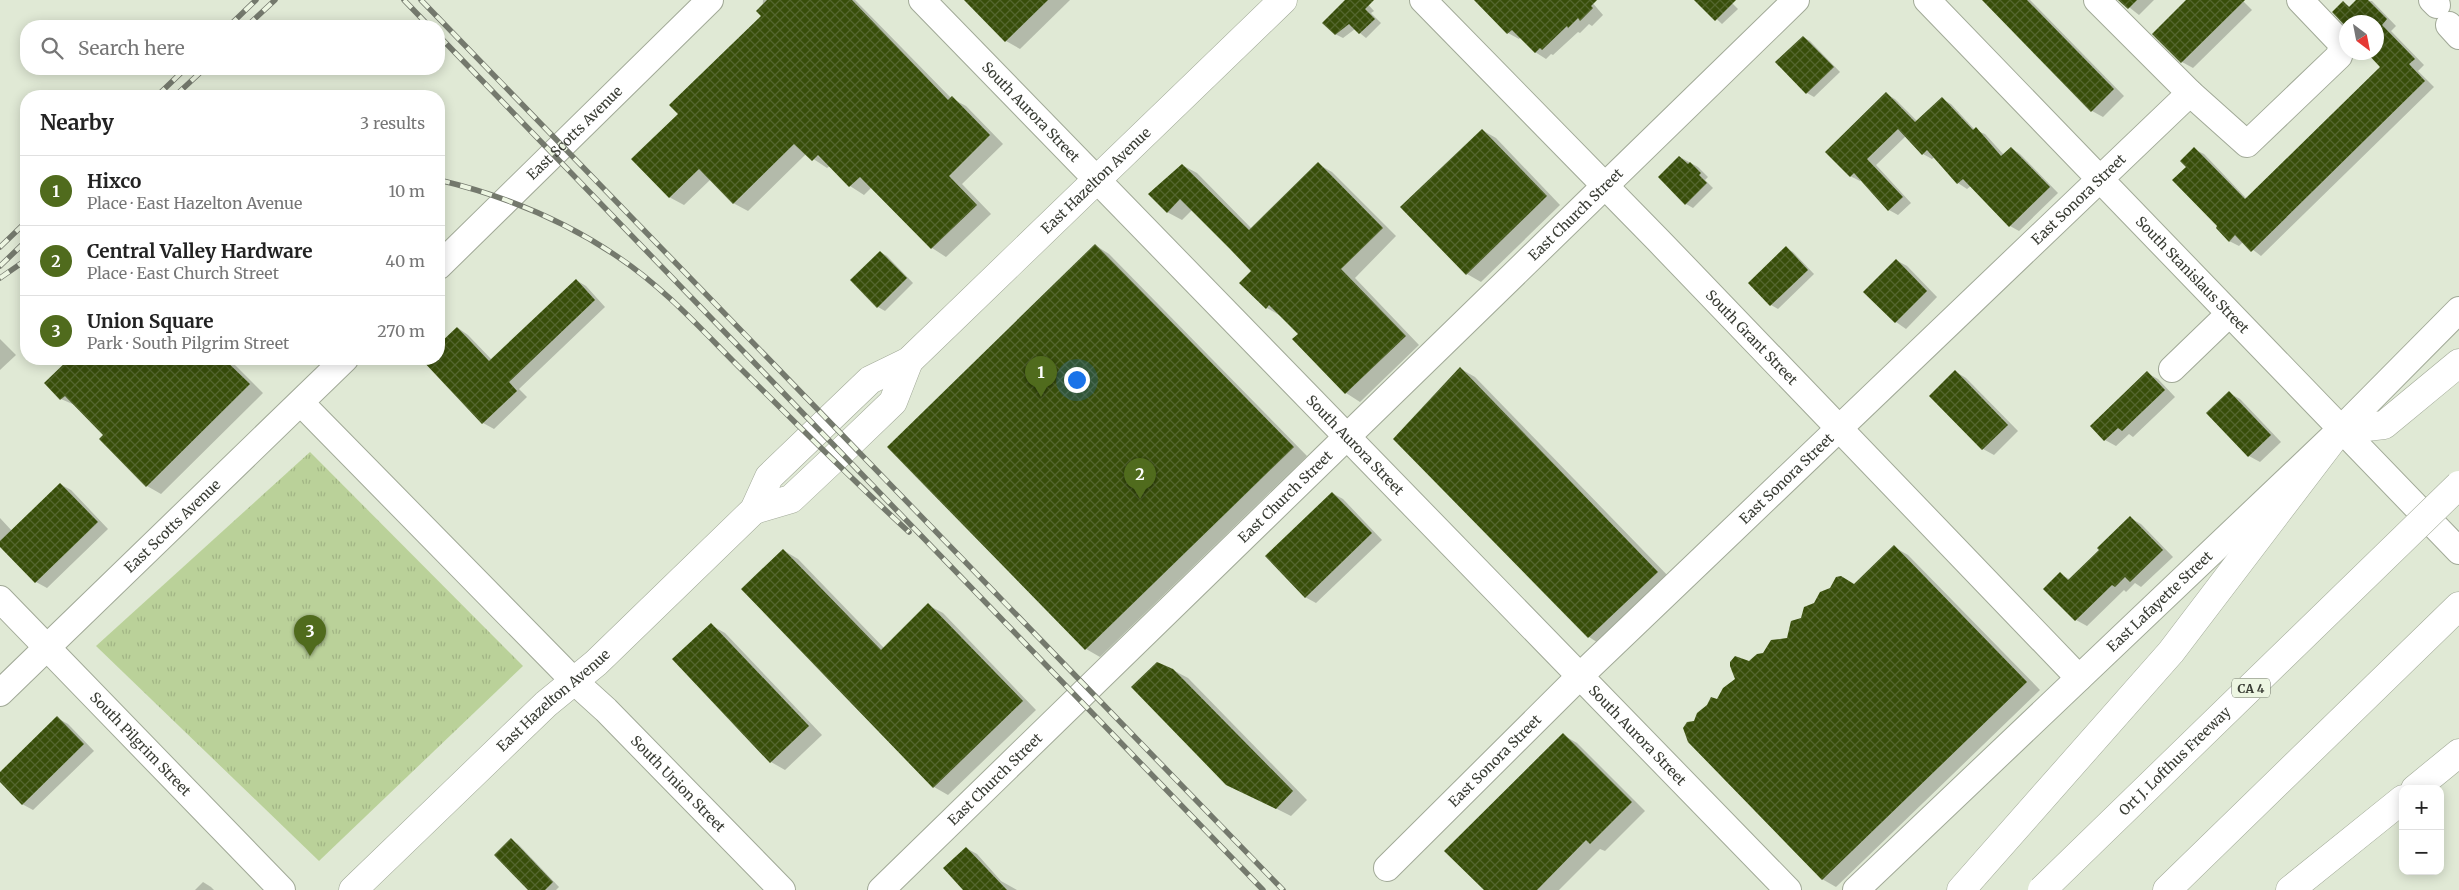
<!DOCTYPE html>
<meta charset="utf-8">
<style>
body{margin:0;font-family:Merriweather,serif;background:#f2f2f2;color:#222}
.controls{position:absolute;right:15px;bottom:15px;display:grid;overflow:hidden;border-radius:10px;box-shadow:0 2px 12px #0003}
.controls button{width:45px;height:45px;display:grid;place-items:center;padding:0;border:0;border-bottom:1px solid #e0e0e0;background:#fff;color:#222;font:25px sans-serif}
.compass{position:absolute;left:2339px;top:15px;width:45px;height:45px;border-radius:50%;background:#fff;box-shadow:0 2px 12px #0003;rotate:148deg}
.you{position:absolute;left:1076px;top:379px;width:18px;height:18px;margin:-12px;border:4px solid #fff;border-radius:50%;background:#1a73e8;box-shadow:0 0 0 8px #1a73e833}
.badge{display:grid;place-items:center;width:32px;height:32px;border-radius:50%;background:#506b1d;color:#fff;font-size:16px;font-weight:700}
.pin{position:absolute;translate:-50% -41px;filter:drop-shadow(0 1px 2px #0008)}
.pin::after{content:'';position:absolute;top:26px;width:18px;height:15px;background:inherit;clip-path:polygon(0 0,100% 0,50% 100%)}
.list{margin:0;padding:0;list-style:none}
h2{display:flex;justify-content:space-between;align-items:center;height:65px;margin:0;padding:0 20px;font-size:21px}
h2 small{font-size:16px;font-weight:400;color:#767676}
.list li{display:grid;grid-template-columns:32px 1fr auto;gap:15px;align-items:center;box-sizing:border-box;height:70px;padding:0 20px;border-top:1px solid #e0e0e0}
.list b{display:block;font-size:19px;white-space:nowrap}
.list p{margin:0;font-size:16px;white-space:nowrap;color:#767676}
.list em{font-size:16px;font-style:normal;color:#767676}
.icon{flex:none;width:28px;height:28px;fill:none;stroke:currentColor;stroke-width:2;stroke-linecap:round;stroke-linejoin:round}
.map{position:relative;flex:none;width:2459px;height:890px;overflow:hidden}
.search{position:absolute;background:#fff;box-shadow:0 2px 12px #0003;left:20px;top:20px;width:425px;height:55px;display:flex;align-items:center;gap:12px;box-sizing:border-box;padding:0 18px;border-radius:20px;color:#767676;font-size:19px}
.panel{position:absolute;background:#fff;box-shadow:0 2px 12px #0003;left:20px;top:90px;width:425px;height:275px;border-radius:20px}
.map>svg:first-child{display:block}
</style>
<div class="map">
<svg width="2459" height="890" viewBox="0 0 2459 890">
<defs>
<pattern id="park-tufts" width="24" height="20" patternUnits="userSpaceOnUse" patternTransform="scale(1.25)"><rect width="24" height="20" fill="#bad199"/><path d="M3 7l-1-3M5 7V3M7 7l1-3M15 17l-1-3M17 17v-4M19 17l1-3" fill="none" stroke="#a1b484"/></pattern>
<pattern id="building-cross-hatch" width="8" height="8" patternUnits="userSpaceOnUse" patternTransform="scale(1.25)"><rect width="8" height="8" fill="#384e0a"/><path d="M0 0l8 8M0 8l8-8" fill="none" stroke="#54662f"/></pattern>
</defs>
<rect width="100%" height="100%" fill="#e0e9d5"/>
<polygon fill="url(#park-tufts)" points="310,452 523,666 319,861 96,646"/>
<g fill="#0003">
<polygon points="763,0 855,0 951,98 966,106 1003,144 962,184 991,214 946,257 932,248 872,187 864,195 850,186 830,166 827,168 806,154 748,211 733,203 711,179 684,205 669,197 680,114 762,16"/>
<polygon points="966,0 1070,0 1020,49 1006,41"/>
<polygon points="1347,0 1364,0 1374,11 1371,13 1381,23 1366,38 1355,29 1343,38 1335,34"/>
<polygon points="1488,0 1592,0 1591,1 1603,15 1592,26 1589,24 1580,33 1578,32 1553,55 1551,54 1546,59 1535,52 1521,37 1519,39 1508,33"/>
<polygon points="1696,0 1729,0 1738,9 1722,24"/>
<polygon points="1984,0 2030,0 2124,96 2103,117 2092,111"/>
<polygon points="2120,0 2154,0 2139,15"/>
<polygon points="2188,0 2242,0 2252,10 2193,68 2182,62"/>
<polygon points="2358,0 2372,1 2396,26 2391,31 2424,65 2418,71 2434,87 2261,256 2243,242 2239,246 2229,241 2219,226 2187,167 2194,149 2204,154 2247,199 2382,67 2376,52 2376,22 2346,22 2346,25 2334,12 2343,2 2350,7"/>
<polygon points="1803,37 1810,41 1840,72 1814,97 1807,93"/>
<polygon points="1886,94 1895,99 1917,121 1942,99 1951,104 1975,130 1985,134 2004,155 2011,148 2020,154 2058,193 2019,231 2010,226 1971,186 1967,189 1958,183 1935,157 1932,159 1923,154 1906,136 1876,165 1911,203 1898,215 1889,210 1861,180 1860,181 1850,176"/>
<polygon points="1482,130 1496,138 1560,205 1481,282 1467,274"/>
<polygon points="1680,157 1698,167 1708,177 1705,180 1713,188 1693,208 1686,204"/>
<polygon points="1318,164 1332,172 1396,236 1355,278 1419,345 1360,402 1346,393 1294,339 1300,334 1281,316 1267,308 1253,271 1192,210 1182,220 1167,212 1182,165 1197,173 1252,229"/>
<polygon points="1095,245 1109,254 1307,456 1100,657 1086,649"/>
<polygon points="1786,248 1793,252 1814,274 1778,309 1771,305"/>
<polygon points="880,252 887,256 913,283 885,311 878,307 852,280"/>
<polygon points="1896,260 1907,266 1937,297 1906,329 1896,322"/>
<polygon points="576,280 586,286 605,307 519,389 527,397 494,429 483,423 424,360 439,359 439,346 458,328 468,335 492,360"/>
<polygon points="0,339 16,355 0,370"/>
<polygon points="71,359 229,359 263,393 161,494 147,486 105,435 77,406 61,399 46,383"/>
<polygon points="1461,369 1475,377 1672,580 1603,646 1589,637 1395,439"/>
<polygon points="1956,372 1966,378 2018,431 1994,455 1983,449"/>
<polygon points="2147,373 2158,379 2175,397 2133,437 2129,434 2116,446 2105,440"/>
<polygon points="2229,393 2240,399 2281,442 2260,462 2249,456 2208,413"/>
<polygon points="60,484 71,490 108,529 47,588 36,582 0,545 0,518 12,531"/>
<polygon points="1332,493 1343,499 1382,540 1316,603 1305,597"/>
<polygon points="2130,518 2141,524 2173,557 2141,587 2135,583 2126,592 2124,590 2087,626 2076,620 2045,589 2060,574 2071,580"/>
<polygon points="1894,547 1908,555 2040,690 1836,887 1822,879 1695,722 1737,680 1750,662 1788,639 1854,585"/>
<polygon points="783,550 798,559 884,648 928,605 943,613 1036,710 948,795 934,787"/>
<polygon points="711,625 725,633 822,735 785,770 771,762"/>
<polygon points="1173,670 1188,678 1307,800 1291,816 1227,784"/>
<polygon points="57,718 68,724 94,751 33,810 22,804 0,781 0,774"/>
<polygon points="1563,735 1577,743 1645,811 1605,851 1600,849 1559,890 1486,890"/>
<polygon points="511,840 518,844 559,887 556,890 530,890"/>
<polygon points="966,848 977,854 1001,881 1017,890 965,890"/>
<polygon points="203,882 211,887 214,890 195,890"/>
</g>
<g fill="url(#building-cross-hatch)">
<polygon points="767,0 852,0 948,100 952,96 990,135 949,176 977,205 931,249 860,177 849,187 818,155 812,161 794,144 733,204 699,169 669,198 631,159 678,114 669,105 761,16 756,11"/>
<polygon points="964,0 1048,0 1005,42"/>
<polygon points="1345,0 1374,0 1365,9 1375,19 1359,34 1349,24 1335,35 1322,23"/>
<polygon points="1474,0 1597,0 1591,6 1593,8 1580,21 1578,18 1568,28 1567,26 1542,50 1540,48 1535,53 1512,30 1507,34"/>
<polygon points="1694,0 1736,0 1715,21"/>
<polygon points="1982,0 2027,0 2114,89 2091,112"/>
<polygon points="2118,0 2137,0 2128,9"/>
<polygon points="2186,0 2245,0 2181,63 2152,34"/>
<polygon points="2356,0 2368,0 2387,19 2382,25 2415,59 2409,64 2425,81 2251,252 2235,235 2229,242 2216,228 2217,226 2172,180 2186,167 2180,161 2194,147 2245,199 2380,67 2366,52 2376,52 2376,22 2346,22 2346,27 2332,12 2343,1 2349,7"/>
<polygon points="1803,36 1834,67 1806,94 1775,62"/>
<polygon points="1886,92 1915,122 1942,97 1973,130 1976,127 2001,156 2011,147 2050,187 2009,227 1963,179 1957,184 1927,150 1922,155 1898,129 1867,159 1903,197 1888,211 1854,173 1850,177 1825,152"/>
<polygon points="1482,129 1547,196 1466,275 1400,207"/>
<polygon points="1679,156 1688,164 1690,162 1701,173 1699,175 1707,183 1685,205 1658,177"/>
<polygon points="1318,162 1383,228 1341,269 1406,336 1345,394 1292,339 1298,334 1269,305 1266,309 1239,283 1251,271 1230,249 1180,199 1167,213 1148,194 1182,164 1249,230"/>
<polygon points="1095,244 1294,447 1085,650 887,447"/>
<polygon points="1786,246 1808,270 1770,306 1748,283"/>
<polygon points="880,251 907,278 877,308 850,280"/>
<polygon points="1896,259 1927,291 1895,323 1863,292"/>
<polygon points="576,279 595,300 509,382 517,391 482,424 421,359 439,359 439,344 457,327 489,361"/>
<polygon points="69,359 224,359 250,384 146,487 99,439 103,435 65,396 60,400 44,383"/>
<polygon points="1460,367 1658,572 1588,638 1393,439"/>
<polygon points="1955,370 2008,425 1982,450 1929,396"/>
<polygon points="2147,371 2165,390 2122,431 2118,428 2104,441 2090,426"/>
<polygon points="2229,391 2271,435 2248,457 2206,413"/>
<polygon points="60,483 98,522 35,583 0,547 0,541"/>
<polygon points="1332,492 1372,533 1305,598 1265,556"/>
<polygon points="2130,516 2163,550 2130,582 2125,577 2115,587 2112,585 2075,621 2043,589 2060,572 2068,580 2099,550 2097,548"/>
<polygon points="1894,545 2027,682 1822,880 1688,742 1683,728 1687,722 1694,721 1697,713 1707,705 1711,697 1717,699 1723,688 1735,679 1730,666 1730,662 1735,656 1749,661 1757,654 1763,653 1771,640 1787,638 1791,621 1801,618 1804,607 1814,603 1820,592 1830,588 1836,577 1841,576 1854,584"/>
<polygon points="783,549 881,650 928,603 1023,701 933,788 741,589"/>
<polygon points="711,623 809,726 770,763 672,659"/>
<polygon points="1157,662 1173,669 1293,791 1276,809 1226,785 1131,687"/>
<polygon points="57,716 84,744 22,805 0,782 0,772"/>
<polygon points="1563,733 1632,802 1590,844 1586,840 1537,890 1484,890 1444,851"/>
<polygon points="511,838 553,882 545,890 528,890 494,855"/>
<polygon points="966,847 1007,890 963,890 943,868"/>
</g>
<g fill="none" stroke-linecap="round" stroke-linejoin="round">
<defs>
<g id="minor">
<path id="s1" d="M922 0 1788 890"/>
<path id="s2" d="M1423 0 1659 241 2079 678"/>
<path id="s3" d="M1927 0 2459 551"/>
<polyline points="2097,0 2190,93 2247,144 2339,56 2342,44 2300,0"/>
<polyline points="2432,0 2437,5"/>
<polyline points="2449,25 2459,36"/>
<path id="s4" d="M439 266 710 0"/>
<polyline points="2172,369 2228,315"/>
<path id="s5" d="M301 403 574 681 606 710 782 890"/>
<path id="s6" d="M0 599 282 890"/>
<path id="s7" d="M0 693 345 359"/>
<path id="s8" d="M1387 868 1580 676 2190 93"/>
<path id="s9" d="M881 890 1796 0"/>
<path id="s10" d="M1856 890 2340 430 2459 310"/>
</g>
<g id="major">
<polyline points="754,510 791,499 842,451 893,402 909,361"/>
<path id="s11" d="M353 890 546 704 596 663 754 510 769 477 870 380 909 361 1283 0"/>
</g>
<g id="highway">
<polyline points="2415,789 2459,753"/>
<polyline points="1961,890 2171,652 2340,430 2384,425 2459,363"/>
<polyline points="2167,890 2459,606"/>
<polyline points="2290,890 2403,799"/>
</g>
</defs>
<use href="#minor" stroke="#a1a997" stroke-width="28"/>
<use href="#major" stroke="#a1a997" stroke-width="29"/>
<use href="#highway" stroke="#a1a997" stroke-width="29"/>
<use href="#minor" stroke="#fff" stroke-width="26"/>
<use href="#major" stroke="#fff" stroke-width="28"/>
<use href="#highway" stroke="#fff" stroke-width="28"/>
<defs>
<g id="rail">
<polyline points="404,0 429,26"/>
<polyline points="421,0 1283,890"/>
<polyline points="229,26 256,0"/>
<polyline points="247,26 275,0"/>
<polyline points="439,36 1263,890"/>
<polyline points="157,96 185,69"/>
<polyline points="175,96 204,69"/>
<path d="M439 180C502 195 564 220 618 257 663 287 700 328 738 366 795 422 851 479 909 532"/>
<polyline points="0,247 26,222"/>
<polyline points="0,266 26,241"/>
<polyline points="0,278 26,260"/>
</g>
</defs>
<use href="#rail" stroke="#74796d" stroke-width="5.5"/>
<use href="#rail" stroke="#edf6e2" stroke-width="4" stroke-dasharray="11" stroke-linecap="butt"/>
<defs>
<g id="highway-bridge">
<path id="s12" d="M2042 890 2459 485"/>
</g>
</defs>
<use href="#highway-bridge" stroke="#a1a997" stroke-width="29" stroke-linecap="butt"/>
<use href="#highway-bridge" stroke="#fff" stroke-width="28"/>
</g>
<g text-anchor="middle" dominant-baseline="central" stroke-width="5" stroke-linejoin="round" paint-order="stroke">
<rect fill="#edf6e2" stroke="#6f7468" stroke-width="1" x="2232" y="678.5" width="38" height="19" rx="4"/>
<g font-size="12" font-weight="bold" fill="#393c34">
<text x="2251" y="688">CA 4</text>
</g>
<g font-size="14" fill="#393c34" stroke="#edf6e2">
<text stroke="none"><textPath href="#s1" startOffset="156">South Aurora Street</textPath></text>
<text stroke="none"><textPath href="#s4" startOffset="190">East Scotts Avenue</textPath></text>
<text stroke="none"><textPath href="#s11" startOffset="1032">East Hazelton Avenue</textPath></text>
<text stroke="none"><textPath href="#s8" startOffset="962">East Sonora Street</textPath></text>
<text stroke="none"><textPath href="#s9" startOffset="969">East Church Street</textPath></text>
<text stroke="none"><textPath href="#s3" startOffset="382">South Stanislaus Street</textPath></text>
<text stroke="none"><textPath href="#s2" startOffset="471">South Grant Street</textPath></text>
<text stroke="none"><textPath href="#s1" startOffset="621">South Aurora Street</textPath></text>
<text stroke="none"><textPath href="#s8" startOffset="558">East Sonora Street</textPath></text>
<text stroke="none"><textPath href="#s9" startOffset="564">East Church Street</textPath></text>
<text stroke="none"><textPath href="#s7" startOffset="240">East Scotts Avenue</textPath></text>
<text stroke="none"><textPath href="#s10" startOffset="419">East Lafayette Street</textPath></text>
<text stroke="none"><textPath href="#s11" startOffset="276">East Hazelton Avenue</textPath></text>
<text stroke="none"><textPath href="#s1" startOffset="1026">South Aurora Street</textPath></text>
<text stroke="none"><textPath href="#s6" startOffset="202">South Pilgrim Street</textPath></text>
<text stroke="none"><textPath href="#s8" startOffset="152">East Sonora Street</textPath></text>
<text stroke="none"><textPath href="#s12" startOffset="185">Ort J. Lofthus Freeway</textPath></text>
<text stroke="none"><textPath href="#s9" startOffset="159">East Church Street</textPath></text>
<text stroke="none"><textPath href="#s5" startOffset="536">South Union Street</textPath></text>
</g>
</g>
</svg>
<div class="controls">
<button>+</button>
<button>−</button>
</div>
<svg class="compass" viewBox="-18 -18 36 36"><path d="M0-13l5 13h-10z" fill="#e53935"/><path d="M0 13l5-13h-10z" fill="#767676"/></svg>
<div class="you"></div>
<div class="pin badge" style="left:1041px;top:397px">1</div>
<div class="pin badge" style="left:1140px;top:499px">2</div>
<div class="pin badge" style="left:310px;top:656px">3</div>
<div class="search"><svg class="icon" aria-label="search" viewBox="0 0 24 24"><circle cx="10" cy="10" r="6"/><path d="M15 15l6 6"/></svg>Search here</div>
<section class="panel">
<h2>Nearby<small>3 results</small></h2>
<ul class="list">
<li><span class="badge">1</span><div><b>Hixco</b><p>Place · East Hazelton Avenue</p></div><em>10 m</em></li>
<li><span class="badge">2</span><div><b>Central Valley Hardware</b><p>Place · East Church Street</p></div><em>40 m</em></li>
<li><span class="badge">3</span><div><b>Union Square</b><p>Park · South Pilgrim Street</p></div><em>270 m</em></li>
</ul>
</section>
</div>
